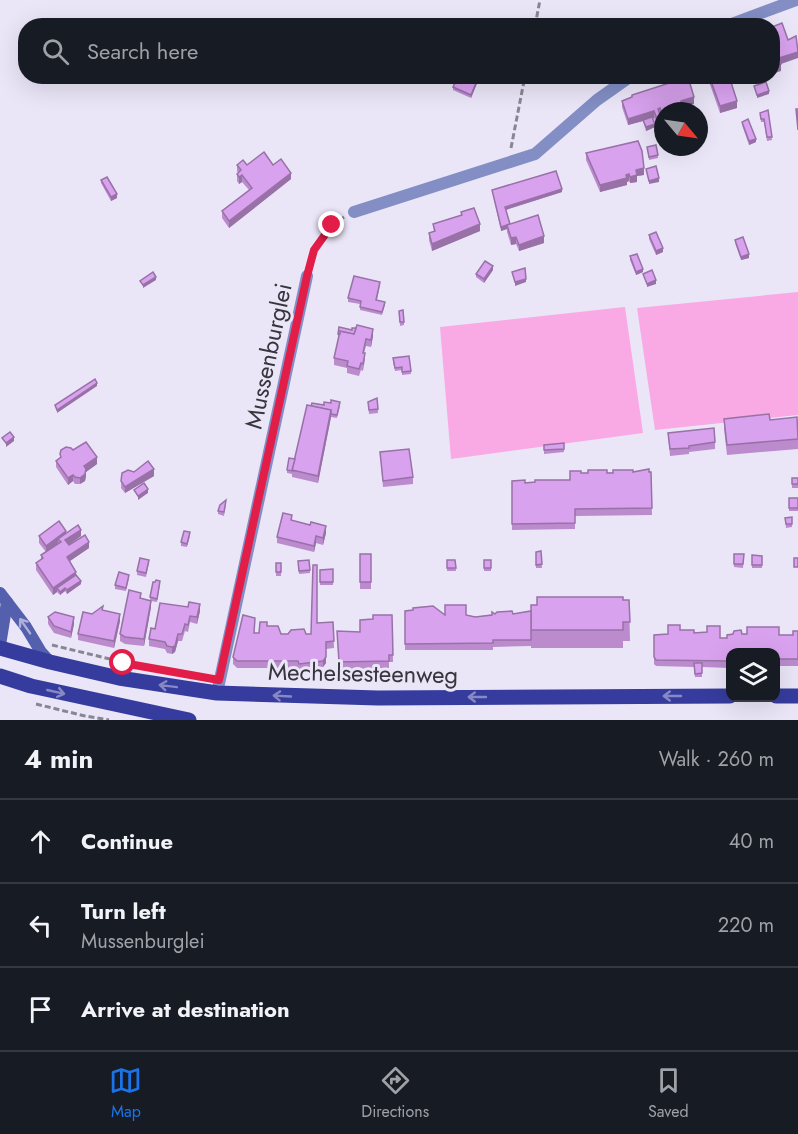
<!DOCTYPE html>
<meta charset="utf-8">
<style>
body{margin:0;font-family:Jost,sans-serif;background:#20242c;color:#f1f3f6}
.controls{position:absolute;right:18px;bottom:18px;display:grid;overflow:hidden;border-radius:12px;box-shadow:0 6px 24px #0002}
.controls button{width:54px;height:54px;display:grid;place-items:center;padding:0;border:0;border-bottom:2px solid #363941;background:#171b24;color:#f1f3f6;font:30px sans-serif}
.compass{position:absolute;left:654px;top:102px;width:54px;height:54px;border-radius:50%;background:#171b24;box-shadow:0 6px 24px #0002;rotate:119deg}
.stop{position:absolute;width:18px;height:18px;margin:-14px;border:4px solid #e11d48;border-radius:50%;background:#fff}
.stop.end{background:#e11d48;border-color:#fff;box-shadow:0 2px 6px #0008}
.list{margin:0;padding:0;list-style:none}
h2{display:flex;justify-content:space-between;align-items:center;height:78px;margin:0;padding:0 24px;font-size:26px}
h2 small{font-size:20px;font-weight:400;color:#9ea1a6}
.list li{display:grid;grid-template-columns:39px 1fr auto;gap:18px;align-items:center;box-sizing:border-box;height:84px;padding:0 24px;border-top:2px solid #363941}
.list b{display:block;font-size:22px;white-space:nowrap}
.list p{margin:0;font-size:20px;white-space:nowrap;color:#9ea1a6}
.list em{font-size:20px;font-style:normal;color:#9ea1a6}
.icon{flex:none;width:33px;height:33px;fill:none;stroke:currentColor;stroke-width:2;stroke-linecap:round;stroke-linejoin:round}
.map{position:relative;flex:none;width:798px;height:720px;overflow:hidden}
.search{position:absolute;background:#171b24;box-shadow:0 6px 24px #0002;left:18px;right:18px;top:18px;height:66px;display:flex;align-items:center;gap:15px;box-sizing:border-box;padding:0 21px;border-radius:24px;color:#9ea1a6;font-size:22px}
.sheet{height:330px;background:#171b24}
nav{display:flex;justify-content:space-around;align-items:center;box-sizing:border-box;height:84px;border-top:2px solid #363941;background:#171b24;font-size:16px;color:#9ea1a6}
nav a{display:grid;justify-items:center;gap:3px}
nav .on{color:#1a73e8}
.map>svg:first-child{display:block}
</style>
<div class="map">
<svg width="798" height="720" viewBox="0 0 798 720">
<rect width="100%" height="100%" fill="#eae6f8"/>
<g fill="#f9a9e3">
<polygon points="798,292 798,415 655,430 637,308"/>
<polygon points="625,307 643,433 451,459 440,327"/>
</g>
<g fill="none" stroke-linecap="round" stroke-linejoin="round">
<g stroke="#888692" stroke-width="3" stroke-dasharray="6 3" stroke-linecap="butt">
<polyline points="535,26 540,0"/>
<polyline points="511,148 525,76"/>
<path d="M310 263C315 244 327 228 344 217"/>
<polyline points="52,645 110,659"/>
<polyline points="36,704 85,716 109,720"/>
</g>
<g stroke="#828ec4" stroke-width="12">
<polyline points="726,26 796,0"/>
<polyline points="354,212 535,154 597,100 631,76"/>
<polyline points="217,693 307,276"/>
</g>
<g stroke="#5460ae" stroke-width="12">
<polyline points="0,593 26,627 41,652 50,662"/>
<polyline points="0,645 7,602"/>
</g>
<g stroke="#363c9d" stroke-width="15">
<polyline points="0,648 50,662 119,678 217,693 378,698 730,696"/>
<polyline points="0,676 31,686 189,720"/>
<polyline points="776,696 798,696"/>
</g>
</g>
<g fill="#bb8bce">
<polygon points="480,76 471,98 453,90 453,87"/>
<polygon points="543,76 561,76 560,82 543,79"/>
<polygon points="707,76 729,76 737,108 720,113"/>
<polygon points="622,101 694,104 663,111 663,122 661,118 661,124 657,126 654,118 653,118 655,127 646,131 643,121 628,125 622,107"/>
<polygon points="768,110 772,140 767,141 764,122 761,122 760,113"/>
<polygon points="742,122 756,142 749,145 742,125"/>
<polygon points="647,147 658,155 658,158 649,160"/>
<polygon points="586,153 644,175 637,176 637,182 630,183 629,181 627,182 627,185 600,192 586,160"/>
<polygon points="237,165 273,165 291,179 229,228 222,218 222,211 249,190 242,182 239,184 237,181 237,174 238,173 237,171"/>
<polygon points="101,180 117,198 111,201 101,183"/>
<polygon points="492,190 562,192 506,210 510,224 544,243 519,251 516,244 511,245 507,232 507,229 501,231"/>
<polygon points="461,212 480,231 432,251 429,240 429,233 434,232 433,224 461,215"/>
<polygon points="649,235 663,252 656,255 649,239"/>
<polygon points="735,240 749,258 741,260 735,243"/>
<polygon points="630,256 643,272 636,275 630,260"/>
<polygon points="493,270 484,283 476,277 476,274"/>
<polygon points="380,285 377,300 385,305 382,315 360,310 360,304 348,302 348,298"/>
<polygon points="399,311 404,322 404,325 400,326"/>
<polygon points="338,334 373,336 371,347 366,346 364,353 365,360 363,371 361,370 359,376 347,373 347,368 334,365 334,358 339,338 338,337"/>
<polygon points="409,356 411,374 402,375 402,370 395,371 393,362"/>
<polygon points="368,402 378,409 378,413 369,414"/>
<polygon points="324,405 340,406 337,418 331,417 318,483 292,477 292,474 287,473 287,470 295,459 311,406"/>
<polygon points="724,419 770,420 798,426 798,449 727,455 724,429"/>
<polygon points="668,433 715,442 715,449 689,452 689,454 670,456"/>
<polygon points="544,448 564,449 564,452 544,454"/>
<polygon points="73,450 97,464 86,472 86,476 85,481 80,484 75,484 73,481 68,485 56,467 56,461 60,458 60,454"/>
<polygon points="380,452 413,477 413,484 383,487"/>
<polygon points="134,472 154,476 125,493 121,488 122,473"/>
<polygon points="651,472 652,515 575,516 575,529 512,530 512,481 525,483 570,480 581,473"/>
<rect x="792" y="478" width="6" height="10"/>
<rect x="789" y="498" width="9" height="13"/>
<polygon points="226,504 224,516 218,514 218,511"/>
<polygon points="792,517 792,527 786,528 785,518"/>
<polygon points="292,521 326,533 323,545 316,543 314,552 277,543 277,537"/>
<polygon points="66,533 81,536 69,545 89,548 70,561 81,584 67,594 65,591 60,595 57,592 53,595 36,570 36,563 41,559 41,555 46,552 39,543 39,536"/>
<polygon points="190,536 187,547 181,546 181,542"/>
<polygon points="541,551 542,568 536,568 536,552"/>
<rect x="360" y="554" width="11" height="35"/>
<polygon points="734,554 744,554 743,568 734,567"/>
<polygon points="752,555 762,556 762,568 752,568"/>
<polygon points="309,560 310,573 299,574 298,561"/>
<polygon points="447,560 455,560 456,571 447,571"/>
<rect x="484" y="560" width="7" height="11"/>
<polygon points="149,563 146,577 137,575 137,571"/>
<rect x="276" y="563" width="5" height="13"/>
<polygon points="333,569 333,585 320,585 320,570"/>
<polygon points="129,578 126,591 115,589 115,585"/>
<polygon points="160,584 157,602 151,601 151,607 144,646 125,644 120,641 120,634 141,598 150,600 150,597"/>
<polygon points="629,600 630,641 623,641 623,648 531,648 531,605"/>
<polygon points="103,611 120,621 114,648 78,640 78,634 92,614"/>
<polygon points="200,611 197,624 190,622 188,632 185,631 182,641 178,641 175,652 172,654 167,653 165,649 149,646 149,639 155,629"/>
<polygon points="405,611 445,615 466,615 475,617 495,614 513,614 531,611 531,646 493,647 493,650 405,650"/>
<polygon points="392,615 393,662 389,662 389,668 339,669 337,631 360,632 373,619"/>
<polygon points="48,617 74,624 71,638 54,633 48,624"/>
<polygon points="333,622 334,648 326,649 326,663 323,667 299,671 298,668 237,668 233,664 233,657 254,633 259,633 267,626 281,634 311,634 317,623"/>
<polygon points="680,630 720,638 727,638 742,634 793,635 798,631 798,666 776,666 776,652 730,652 730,668 702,667 702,677 695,677 694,667 656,666 654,664 654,635 668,634"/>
</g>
<g fill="#9871a7">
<polygon points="798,52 798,58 781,64 781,71 772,74 772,67 779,58"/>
<polygon points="479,76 480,76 471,98 471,95"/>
<polygon points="747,76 765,76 744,84 744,78"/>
<polygon points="769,91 769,94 757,98 757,95"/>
<polygon points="694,97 694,104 681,108 681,101"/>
<polygon points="737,101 737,108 720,113 720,106"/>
<polygon points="654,111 654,118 628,125 628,119"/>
<polygon points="661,118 661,124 657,126 657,119"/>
<polygon points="655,124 655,127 646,131 646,127"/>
<polygon points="756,139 756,142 749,145 749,141"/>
<polygon points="644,168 644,175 637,176 637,182 630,183 630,177 636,170"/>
<polygon points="291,173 291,179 229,228 229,221"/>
<polygon points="629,174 629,181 627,182 627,185 600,192 600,185"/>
<polygon points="242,175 242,182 239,184 239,177"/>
<polygon points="659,178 659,182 649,184 649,181"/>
<polygon points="562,189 562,192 505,210 505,207"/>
<polygon points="117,194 117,198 111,201 111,197"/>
<polygon points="480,224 480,231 432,251 432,244"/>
<polygon points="507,225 507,229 501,231 501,227"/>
<polygon points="544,236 544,243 519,251 519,245"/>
<polygon points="516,237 516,244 511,245 511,238"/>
<polygon points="663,248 663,252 656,255 656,251"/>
<polygon points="749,254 749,258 741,260 741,257"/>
<polygon points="493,266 493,270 484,283 484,279"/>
<polygon points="643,269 643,272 636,275 636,272"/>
<polygon points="156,277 156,280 143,288 143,285"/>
<polygon points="526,279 526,282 515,286 515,282"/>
<polygon points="656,280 656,284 647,287 647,284"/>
<polygon points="373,329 373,336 371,347 371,340"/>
<polygon points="97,383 97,386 57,413 57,410"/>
<polygon points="331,410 331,417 318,483 318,476"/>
<polygon points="14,437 14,441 6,447 6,443"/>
<polygon points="97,457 97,464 86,472 86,476 85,481 80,484 80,478 84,466"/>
<polygon points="154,469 154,476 125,493 125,487"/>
<polygon points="73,475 73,481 68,485 68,478"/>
<polygon points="148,489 148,493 138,500 138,496"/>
<polygon points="326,526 326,533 323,545 323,538"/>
<polygon points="81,530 81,536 65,547 65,540"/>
<polygon points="66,531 66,538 58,539 58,543 46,552 46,546"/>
<polygon points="316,536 316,543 314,552 314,546"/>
<polygon points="89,542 89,548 67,563 67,557"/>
<polygon points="76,572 76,578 57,588 57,592 53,595 53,588"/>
<polygon points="81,581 81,584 67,594 67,590"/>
<polygon points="65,588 65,591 60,595 60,592"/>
<polygon points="151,601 151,607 144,646 144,639"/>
<polygon points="200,604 200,611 197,624 197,617"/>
<polygon points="120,614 120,621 114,648 114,641"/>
<polygon points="74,617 74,624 71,638 71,632"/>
<polygon points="178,634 178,641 175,652 172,654 172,647"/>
<polygon points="326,657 326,663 323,667 323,661"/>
</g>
<g fill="#d9a2ef" stroke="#9871a7" stroke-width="1.5">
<polygon points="498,19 504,21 502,26 495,26"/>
<polygon points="606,20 620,23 619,26 605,26"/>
<polygon points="782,23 788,40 796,36 798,52 779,58 781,64 772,67 772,27"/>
<polygon points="458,76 479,76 471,95 453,87"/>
<polygon points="548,76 561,76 560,79"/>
<polygon points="709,76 729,76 737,101 720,106"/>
<polygon points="688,77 694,97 681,101 685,111 663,111 663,116 660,108 658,109 661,118 659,118 657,119 654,111 628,119 622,101 632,97 632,95"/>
<polygon points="766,82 769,91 757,95 754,86"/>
<polygon points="796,109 798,109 798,130"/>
<polygon points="768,110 772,137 767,137 764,119 761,119 760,113"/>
<polygon points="652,117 655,124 646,127 643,120"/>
<polygon points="748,119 756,139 749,141 742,122"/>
<polygon points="638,141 642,151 644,168 636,170 637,175 630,177 629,174 626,175 627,178 600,185 586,153"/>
<polygon points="656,145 658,155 649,157 647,147"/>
<polygon points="264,152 273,165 281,159 291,173 229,221 222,211 252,188 242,175 239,177 237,174 241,170 237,165 243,160 247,165"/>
<polygon points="656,166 659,178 649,181 646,169"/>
<polygon points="556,171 562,189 505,207 510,224 501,227 492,190"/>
<polygon points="107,177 117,194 111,197 101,180"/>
<polygon points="474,208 480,224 432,244 429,233 435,231 433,224 462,215 461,212"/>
<polygon points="538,215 544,236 519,245 516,237 511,238 507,225"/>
<polygon points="656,232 663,248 656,251 649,235"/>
<polygon points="743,237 749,254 741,257 735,240"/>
<polygon points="637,254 643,269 636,272 630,256"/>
<polygon points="485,261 493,266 484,279 476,274"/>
<polygon points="525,268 526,279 515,282 512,272"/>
<polygon points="652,270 656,280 647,284 643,274"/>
<polygon points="153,272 156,277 143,285 140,281"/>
<polygon points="354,276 380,282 376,300 385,302 382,312 360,307 361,301 348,298"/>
<polygon points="403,310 404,322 400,322 399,311"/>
<polygon points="357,325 373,329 371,340 366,339 363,353 365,353 363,364 361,363 359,369 347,366 348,361 334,358 340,331 354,334"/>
<polygon points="339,327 352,330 352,328 356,328 354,334 340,331 340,334 338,334"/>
<polygon points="409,356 411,371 402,372 402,367 395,368 393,358"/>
<polygon points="95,379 97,383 57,410 55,405"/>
<polygon points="377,398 378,409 369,410 368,402"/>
<polygon points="331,400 340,402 337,415 331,414 331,410 311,406 312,403 324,405 324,402 331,403"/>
<polygon points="307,405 331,410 318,476 292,470"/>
<polygon points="769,414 770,420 797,417 798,439 727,445 724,419"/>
<polygon points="714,428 715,442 689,446 689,448 670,449 668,433"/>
<polygon points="10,432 14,437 6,443 2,438"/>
<polygon points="86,442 97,457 84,466 86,469 85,474 80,478 75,477 73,475 68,478 56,461 61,457 60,454 61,450 66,447 71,448 73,450"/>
<polygon points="564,443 564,449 544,450 544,445"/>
<polygon points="409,449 413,477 383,481 380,452"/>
<polygon points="289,458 295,459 292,470 293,471 287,470"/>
<polygon points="148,461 154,469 125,487 121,481 122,473 128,470 134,472"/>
<polygon points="649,469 649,472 651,472 652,508 575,509 575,523 512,524 512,481 525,480 525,483 535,482 535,480 570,480 570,471 581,471 581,473 588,473 588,470 607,470 607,473 613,473 613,470 633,470 633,472"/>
<rect x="792" y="478" width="6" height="6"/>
<polygon points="144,483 148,489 138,496 134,490"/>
<rect x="789" y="498" width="9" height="10"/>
<polygon points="226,500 224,512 218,511 220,505"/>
<polygon points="283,513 292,515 291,520 310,525 311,522 326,526 323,538 316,536 314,546 277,537"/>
<polygon points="792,517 792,524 786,524 785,518"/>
<polygon points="59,521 66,531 46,546 39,536"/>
<polygon points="78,525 81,530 65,540 69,545 85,535 89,542 67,557 76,572 53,588 36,563 43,558 41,555 61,542 58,539"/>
<polygon points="184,531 190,532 187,544 181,542"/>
<polygon points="541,551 542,564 536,565 536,552"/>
<rect x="360" y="554" width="11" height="28"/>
<polygon points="734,554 744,554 743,564 734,564"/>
<polygon points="752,555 762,556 762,565 752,565"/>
<polygon points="140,558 149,560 146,573 137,571"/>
<rect x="794" y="558" width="4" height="9"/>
<polygon points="309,560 310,570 299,571 298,561"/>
<polygon points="447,560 455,560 456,568 447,568"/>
<rect x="484" y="560" width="7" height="8"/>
<rect x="276" y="563" width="5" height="9"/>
<polygon points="313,565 317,565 317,623 333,622 334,641 326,642 326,657 323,661 299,664 298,661 237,661 233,657 243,615 255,618 254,633 259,633 260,622 267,622 267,626 278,626 281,634 288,634 291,630 304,629 306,634 311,634"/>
<polygon points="333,569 333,582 320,582 320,570"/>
<polygon points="119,572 129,575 126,588 115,585"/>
<polygon points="76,575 81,581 67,590 65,588 60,592 57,588"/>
<polygon points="156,580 160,581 157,599 150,597 153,582 155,582"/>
<polygon points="129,590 141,593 140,598 151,601 144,639 125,637 120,634"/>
<polygon points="537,597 623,597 623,600 629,600 630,622 623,622 623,630 531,630 531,605 537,605"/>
<polygon points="189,602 200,604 197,617 190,616 188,625 185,624 182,634 178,634 175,646 172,647 167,646 165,642 149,639 151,628 155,629 160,603 188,607"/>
<polygon points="445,605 466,605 466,615 475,617 492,615 492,612 495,614 497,612 512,611 513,614 531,611 531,640 493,640 493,643 405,644 405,611 413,610 413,608 433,606 445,615"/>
<polygon points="103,606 102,610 120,614 114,641 78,634 83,612 92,614"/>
<polygon points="55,612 74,617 71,632 54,626 48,617"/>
<polygon points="373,615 392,615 393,655 389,655 389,661 339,662 337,631 360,632 360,620 373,619"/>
<polygon points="668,625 680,625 680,630 694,630 694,633 707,632 707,626 720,626 720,638 727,638 727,635 733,634 734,631 741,630 742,634 747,634 747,627 779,627 779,635 793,635 793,631 798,631 798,659 776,659 776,652 730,652 730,661 656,660 654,657 654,635 668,634"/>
<polygon points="694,663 702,663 702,673 695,674"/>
</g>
<defs><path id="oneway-shaft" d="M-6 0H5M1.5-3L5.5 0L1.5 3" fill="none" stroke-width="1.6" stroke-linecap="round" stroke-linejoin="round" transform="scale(1.5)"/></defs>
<use stroke="#aeb0da" href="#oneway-shaft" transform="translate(25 626) rotate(-125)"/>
<g stroke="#8788c6">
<use href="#oneway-shaft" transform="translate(168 686) rotate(-173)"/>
<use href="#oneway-shaft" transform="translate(56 692) rotate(13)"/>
<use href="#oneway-shaft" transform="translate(282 696) rotate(-177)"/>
<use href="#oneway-shaft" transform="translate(672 696) rotate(180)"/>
<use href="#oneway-shaft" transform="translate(477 697) rotate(180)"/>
</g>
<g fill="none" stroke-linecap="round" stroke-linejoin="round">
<polyline stroke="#e11d48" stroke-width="8" points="123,663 219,680 307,276 314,250 332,225"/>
</g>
<g text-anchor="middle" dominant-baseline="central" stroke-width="6" stroke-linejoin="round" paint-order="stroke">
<g font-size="24" fill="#37363d" stroke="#eae6f8">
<text transform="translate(268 356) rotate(-78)">Mussenburglei</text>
<text transform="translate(363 673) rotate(1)">Mechelsesteenweg</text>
</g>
</g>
</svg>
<div class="controls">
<button><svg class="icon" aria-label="layers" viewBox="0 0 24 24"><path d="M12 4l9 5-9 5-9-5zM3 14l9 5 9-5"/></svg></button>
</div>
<svg class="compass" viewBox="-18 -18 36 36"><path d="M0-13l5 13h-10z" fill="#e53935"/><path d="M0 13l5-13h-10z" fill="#9ea1a6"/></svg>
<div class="stop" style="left:123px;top:663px"></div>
<div class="stop end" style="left:332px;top:225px"></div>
<div class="search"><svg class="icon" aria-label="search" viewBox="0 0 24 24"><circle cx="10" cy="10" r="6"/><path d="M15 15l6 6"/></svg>Search here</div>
</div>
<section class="sheet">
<h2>4 min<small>Walk · 260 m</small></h2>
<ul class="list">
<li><svg class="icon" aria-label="ahead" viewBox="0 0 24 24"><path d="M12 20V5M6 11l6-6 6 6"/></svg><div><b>Continue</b></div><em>40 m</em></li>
<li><svg class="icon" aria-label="left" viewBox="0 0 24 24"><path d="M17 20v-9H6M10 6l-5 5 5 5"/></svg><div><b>Turn left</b><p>Mussenburglei</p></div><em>220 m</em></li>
<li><svg class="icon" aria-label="arrive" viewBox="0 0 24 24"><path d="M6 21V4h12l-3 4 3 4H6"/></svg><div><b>Arrive at destination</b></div></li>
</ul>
</section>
<nav>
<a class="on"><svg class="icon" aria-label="map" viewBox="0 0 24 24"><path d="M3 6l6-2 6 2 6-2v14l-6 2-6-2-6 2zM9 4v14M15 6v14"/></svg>Map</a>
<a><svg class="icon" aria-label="directions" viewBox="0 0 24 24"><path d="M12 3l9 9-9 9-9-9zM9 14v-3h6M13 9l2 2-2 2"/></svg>Directions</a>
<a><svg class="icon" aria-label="saved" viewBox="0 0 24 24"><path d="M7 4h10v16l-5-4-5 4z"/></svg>Saved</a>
</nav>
